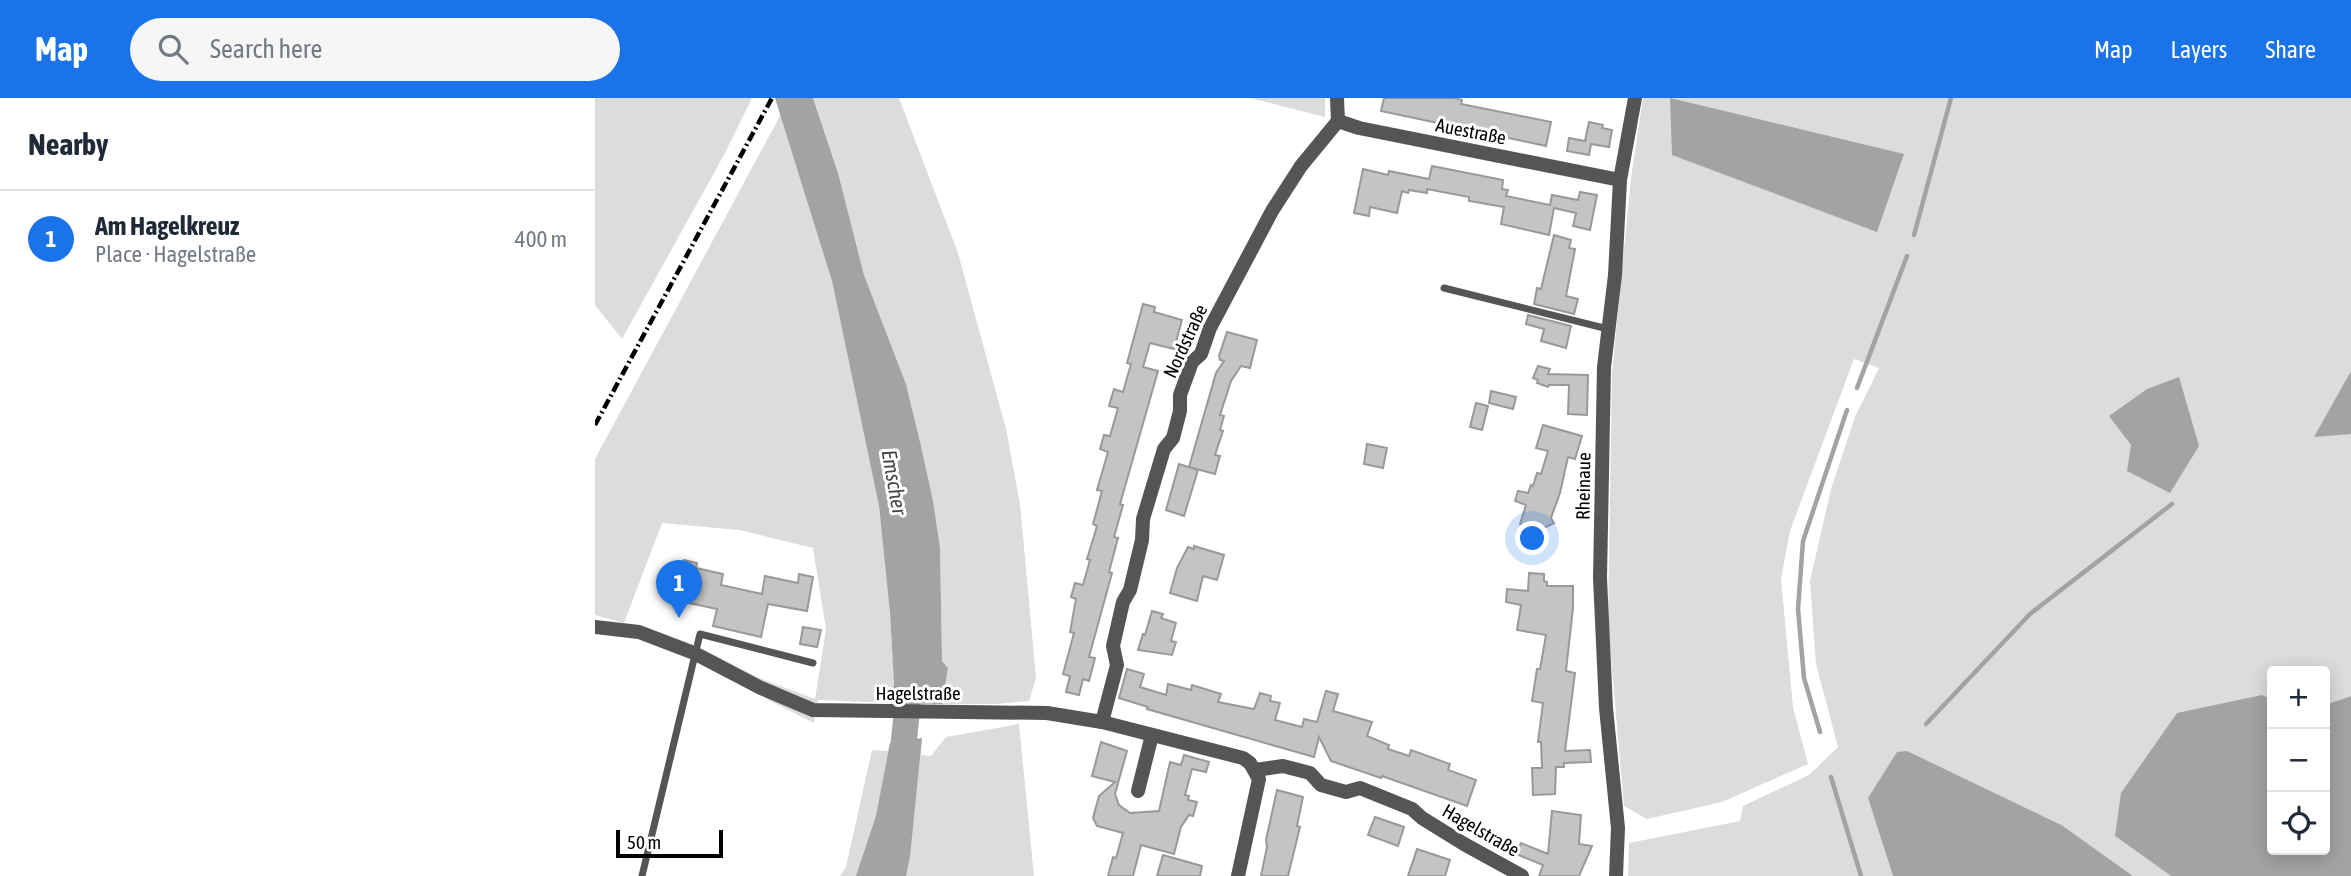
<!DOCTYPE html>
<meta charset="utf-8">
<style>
body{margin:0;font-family:"Asap Condensed",sans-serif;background:#f6f6f7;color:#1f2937}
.controls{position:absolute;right:21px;bottom:21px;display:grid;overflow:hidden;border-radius:7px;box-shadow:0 4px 18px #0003}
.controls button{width:63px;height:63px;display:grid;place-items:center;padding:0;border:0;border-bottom:2px solid #e0e1e3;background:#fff;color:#1f2937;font:35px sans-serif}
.scale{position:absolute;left:21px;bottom:18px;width:107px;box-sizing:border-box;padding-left:7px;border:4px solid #000;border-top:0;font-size:19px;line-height:24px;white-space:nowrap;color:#000;-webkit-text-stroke:5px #fff;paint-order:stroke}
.you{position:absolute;left:938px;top:441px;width:24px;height:24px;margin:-18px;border:5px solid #fff;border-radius:50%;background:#1a73e8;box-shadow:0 0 0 10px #1a73e833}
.badge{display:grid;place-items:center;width:46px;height:46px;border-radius:50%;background:#1a73e8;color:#fff;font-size:23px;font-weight:700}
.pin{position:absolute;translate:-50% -58px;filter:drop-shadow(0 2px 4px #0008)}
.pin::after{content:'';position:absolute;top:37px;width:24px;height:21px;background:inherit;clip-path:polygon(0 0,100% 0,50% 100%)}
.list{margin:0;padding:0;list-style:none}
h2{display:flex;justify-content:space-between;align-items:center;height:91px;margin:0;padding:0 28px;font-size:30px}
h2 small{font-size:23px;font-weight:400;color:#747a83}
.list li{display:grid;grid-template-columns:46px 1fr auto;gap:21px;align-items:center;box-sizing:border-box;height:98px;padding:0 28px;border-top:2px solid #e0e1e3}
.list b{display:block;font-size:26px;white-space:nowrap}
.list p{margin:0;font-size:23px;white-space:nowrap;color:#747a83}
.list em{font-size:23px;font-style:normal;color:#747a83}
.icon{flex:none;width:38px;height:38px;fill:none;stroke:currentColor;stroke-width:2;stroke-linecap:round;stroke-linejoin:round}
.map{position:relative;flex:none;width:1756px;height:778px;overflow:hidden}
header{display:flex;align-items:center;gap:42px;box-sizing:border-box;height:98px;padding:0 35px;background:#1a73e8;color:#fff}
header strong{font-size:33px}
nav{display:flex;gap:38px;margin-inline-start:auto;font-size:24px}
.search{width:490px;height:63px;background:#f6f6f7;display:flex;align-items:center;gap:18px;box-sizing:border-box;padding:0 24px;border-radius:38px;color:#747a83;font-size:26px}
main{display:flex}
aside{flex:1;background:#fff}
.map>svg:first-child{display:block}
</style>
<header>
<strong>Map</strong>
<div class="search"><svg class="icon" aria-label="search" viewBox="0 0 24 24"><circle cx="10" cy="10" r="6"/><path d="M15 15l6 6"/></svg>Search here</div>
<nav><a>Map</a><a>Layers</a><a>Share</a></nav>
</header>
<main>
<aside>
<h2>Nearby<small></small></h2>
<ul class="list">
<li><span class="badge">1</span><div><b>Am Hagelkreuz</b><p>Place · Hagelstraße</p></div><em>400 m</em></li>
</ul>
</aside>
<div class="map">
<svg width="1756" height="778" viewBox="0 0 1756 778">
<rect width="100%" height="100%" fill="#fff"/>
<g fill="#dcdcdc">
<polygon points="0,0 157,0 130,55 27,241 0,207"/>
<polygon points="218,0 304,0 363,155 411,331 425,406 441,580 434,603 401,606 347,606 353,570 347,563 345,449 338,403 326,348 311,286 269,177 243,75"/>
<polygon points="655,0 730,0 730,19"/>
<polygon points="1048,0 1756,0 1756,598 1730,607 1730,573 1677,573 1677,602 1666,597 1520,738 1576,778 1538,778 1468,728 1273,700 1298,778 1033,778 1034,745 1145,723 1148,708 1214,677 1243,649 1221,566 1215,483 1236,391 1260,319 1284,270 1259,261 1195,433 1186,481 1198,609 1213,666 1127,704 1052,721 1029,708 1013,526 1017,275 1036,80"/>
<polygon points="186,16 237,183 284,408 295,515 299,587 295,605 223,602 219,625 175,603 106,559 108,551 162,579 220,601 231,531 218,450 144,432 67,425 29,525 0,517 0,361"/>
<polygon points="424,626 439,778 245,778 251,769 277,652 293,653 295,645 327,640 326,657 336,658 351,639"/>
</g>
<g fill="#a3a3a3">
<polygon points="180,0 218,0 243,75 269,177 311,286 326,348 338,403 345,449 347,563 353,570 347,606 295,605 299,586 295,515 284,408 237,183"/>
<polygon points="1075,0 1309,56 1282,134 1077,57"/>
<polygon points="1756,273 1756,336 1719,339"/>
<polygon points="1584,279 1604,348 1575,395 1532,373 1536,347 1514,318 1552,291"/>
<polygon points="1667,597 1677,602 1677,752 1730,752 1730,607 1756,598 1756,778 1576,778 1520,738 1526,695 1582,615"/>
<polygon points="327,640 315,758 311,778 261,778 281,718 295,645"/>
<polygon points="1312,653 1468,728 1538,778 1298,778 1273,700 1302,654"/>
</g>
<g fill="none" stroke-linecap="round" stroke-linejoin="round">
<g stroke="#a3a3a3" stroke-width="4.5">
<polyline points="1319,137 1356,0"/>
<polyline points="1262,290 1312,158"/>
<polyline points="1331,626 1435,516 1577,406"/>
<polyline points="1225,634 1209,580 1203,511 1208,443 1252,312"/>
<polyline points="1236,679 1266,778"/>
</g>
<polyline stroke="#a3a3a3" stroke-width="26" points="303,678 308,651 315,584"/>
</g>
<g fill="#c4c4c4" stroke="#999" stroke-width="2">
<polygon points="789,0 859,0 867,2 866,6 956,24 951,48 786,13"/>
<polygon points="994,24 1008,27 1007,30 1017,32 1014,49 996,46 994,57 972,53 974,40 990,43"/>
<polygon points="837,68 908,82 907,91 913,92 911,98 955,107 957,97 983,102 985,94 1002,97 995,132 978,128 981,115 959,110 954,137 906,126 909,109 874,103 874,99 832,91 832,95 814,92 813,95 807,93 802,115 775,109 774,118 759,115 768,71 793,77 794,73 834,81"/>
<polygon points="959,137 976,142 974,150 980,151 971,198 983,201 979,216 939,206 942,190 946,191"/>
<polygon points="548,206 560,209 559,214 587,222 579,251 555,245 548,269 563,273 525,406 528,407 519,439 523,440 514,474 517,475 494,559 500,560 494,583 488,581 484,597 471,594 475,578 468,576 479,535 475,534 481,501 476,499 480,485 488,487 495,462 492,461 502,428 498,426 507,393 502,392 513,354 505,351 509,337 515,338 523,310 514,308 519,291 528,294 536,266 532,265"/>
<polygon points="933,217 976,228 971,250 946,243 949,231 931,226"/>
<polygon points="632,234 662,242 655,270 646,268 636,283 625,317 629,318 625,332 628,333 620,357 625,358 620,376 594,369 621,275 629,263 625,262 624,258"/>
<polygon points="943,268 955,271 953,276 993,277 992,317 973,316 974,287 954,287 953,289 942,285 943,282 938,280"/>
<polygon points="896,293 921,299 918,311 894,305"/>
<polygon points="881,305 893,308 887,332 875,329"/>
<polygon points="948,327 987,338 980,361 973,359 965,395 956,420 959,425 945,432 925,426 931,407 920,403 923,393 933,395 936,387 938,388 942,375 946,376 953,353 941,350"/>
<polygon points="772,346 792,350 788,370 769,366"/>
<polygon points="584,366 603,372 589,418 571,412"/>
<polygon points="599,448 629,457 622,482 608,478 602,503 575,495 582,470 593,449 599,451"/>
<polygon points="89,462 102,465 101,470 128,476 126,487 167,496 170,478 203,485 204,476 218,479 212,513 173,506 166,539 118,528 122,511 94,505 97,491 83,489"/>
<polygon points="934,475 949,476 949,483 952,484 952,488 978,488 978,510 971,573 980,575 970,653 995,652 996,664 969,665 969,669 961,669 960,696 938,697 937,670 947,670 946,644 943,644 948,605 937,603 942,571 945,571 951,537 922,532 926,507 911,504 912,491 933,493"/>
<polygon points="557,513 568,516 566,520 581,525 576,543 581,544 577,557 543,552 548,536 550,537"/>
<polygon points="208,529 226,532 222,549 205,546"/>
<polygon points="532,571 549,576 545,589 571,597 573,586 596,592 597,587 626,596 623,604 659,611 665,595 676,598 675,603 685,605 680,622 707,629 709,621 722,624 731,593 743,596 738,613 777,624 772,638 794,647 793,651 814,658 816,652 855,666 853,672 881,682 872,708 787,678 786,680 736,663 724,639 719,659 552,611 553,609 524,600"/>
<polygon points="506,644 532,653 520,696 524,707 535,715 564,713 575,664 586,667 589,657 614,664 611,674 597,671 590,697 594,698 593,702 602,704 598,718 594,717 586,729 579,756 546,747 538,778 513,778 518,759 521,760 528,735 502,728 498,720 504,698 520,684 497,678"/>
<polygon points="682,692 708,699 702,728 705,729 693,778 666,778 672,749 671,742"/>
<polygon points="957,713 986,717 984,746 997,748 984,778 944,778 948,767 921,756 926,745 953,756"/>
<polygon points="780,719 809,729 803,748 773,737"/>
<polygon points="822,751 855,762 850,778 813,778"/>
<polygon points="568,757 607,768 605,778 562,778"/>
</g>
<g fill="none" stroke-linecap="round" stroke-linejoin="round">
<g stroke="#555" stroke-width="7">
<polyline points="849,190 1013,231"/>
<polyline points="47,778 105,536 218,565"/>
</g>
<g stroke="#555" stroke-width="14">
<polyline points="742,0 743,23"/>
<polyline points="743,23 764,30 1025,82"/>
<polyline points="0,529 44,534 99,555 166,590 218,612 452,615 507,624 648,660 655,665 664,681 643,778"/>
<polyline points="507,624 522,567 518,548 528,504 535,492 547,442 548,421 569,351 578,340 585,313 585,297 597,264 606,256 615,230 677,113 706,68 743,23"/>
<polyline points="660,672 688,668 715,675 726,687 751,694 765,690 817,711 827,720 869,746 927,778"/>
<polyline points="543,693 557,637"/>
<polyline points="1021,778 1023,730 1011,610 1005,480 1009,269 1020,177 1025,82 1040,0"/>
</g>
<polyline stroke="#000" stroke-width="4.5" stroke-dasharray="10 3.5 2 3.5" stroke-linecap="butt" points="0,327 177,0"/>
</g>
<g text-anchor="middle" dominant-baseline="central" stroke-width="6" stroke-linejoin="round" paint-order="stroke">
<g font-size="19" fill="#000" stroke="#fff">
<text transform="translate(876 33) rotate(11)">Auestraße</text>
<text transform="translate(590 243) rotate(-65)">Nordstraße</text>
<text transform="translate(988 388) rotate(-89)">Rheinaue</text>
<text x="323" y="595">Hagelstraße</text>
<text transform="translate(886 732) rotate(30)">Hagelstraße</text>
</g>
<g font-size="21" font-style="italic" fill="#444" stroke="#fff">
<text transform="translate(300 384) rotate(80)">Emscher</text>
</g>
</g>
</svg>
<div class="controls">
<button>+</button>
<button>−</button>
<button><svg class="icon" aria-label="locate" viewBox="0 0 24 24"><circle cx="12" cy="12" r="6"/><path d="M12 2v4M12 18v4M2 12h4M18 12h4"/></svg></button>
</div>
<div class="scale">50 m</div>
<div class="you"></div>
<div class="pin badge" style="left:84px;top:520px">1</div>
</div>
</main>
